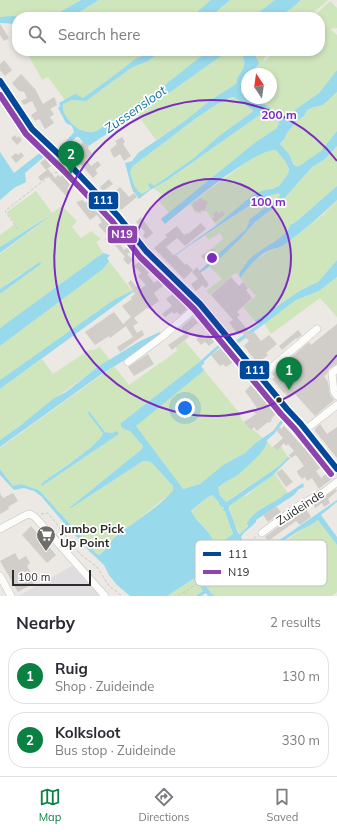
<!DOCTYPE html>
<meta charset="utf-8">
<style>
body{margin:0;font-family:Mulish,sans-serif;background:#f7f7f7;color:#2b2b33}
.compass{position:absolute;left:241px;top:68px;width:36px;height:36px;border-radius:50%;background:#fff;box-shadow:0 2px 6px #0003;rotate:347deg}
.scale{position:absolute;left:12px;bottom:10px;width:79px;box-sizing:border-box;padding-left:4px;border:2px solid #2d2d2d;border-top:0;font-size:11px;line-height:14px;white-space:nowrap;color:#2d2d2d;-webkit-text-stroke:3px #fff;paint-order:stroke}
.you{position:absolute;left:185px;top:408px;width:14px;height:14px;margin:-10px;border:3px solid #fff;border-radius:50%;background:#1a73e8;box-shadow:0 0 0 6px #1a73e833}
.badge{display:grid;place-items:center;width:26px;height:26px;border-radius:50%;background:#0b8043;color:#fff;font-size:13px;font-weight:700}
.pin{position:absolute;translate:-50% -33px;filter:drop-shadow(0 1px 2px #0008)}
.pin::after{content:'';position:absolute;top:21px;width:14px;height:12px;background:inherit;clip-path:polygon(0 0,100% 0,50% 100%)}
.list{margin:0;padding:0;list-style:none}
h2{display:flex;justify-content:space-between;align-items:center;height:52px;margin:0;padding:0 16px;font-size:17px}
h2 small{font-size:13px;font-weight:400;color:#7c7c81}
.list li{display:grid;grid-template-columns:26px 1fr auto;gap:12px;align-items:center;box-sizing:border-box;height:56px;margin:0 8px 8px;padding:0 8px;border:1px solid #e1e1e2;border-radius:16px}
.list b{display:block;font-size:15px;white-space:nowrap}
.list p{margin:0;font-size:13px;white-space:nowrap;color:#7c7c81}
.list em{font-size:13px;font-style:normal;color:#7c7c81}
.icon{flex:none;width:22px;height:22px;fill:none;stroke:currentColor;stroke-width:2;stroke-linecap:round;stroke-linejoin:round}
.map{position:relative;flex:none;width:337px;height:596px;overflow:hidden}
.search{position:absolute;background:#fff;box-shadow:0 2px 6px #0003;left:12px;right:12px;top:12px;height:44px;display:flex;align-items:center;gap:10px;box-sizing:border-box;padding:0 14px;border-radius:16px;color:#7c7c81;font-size:15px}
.sheet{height:180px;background:#fff}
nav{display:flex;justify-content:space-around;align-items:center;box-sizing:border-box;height:56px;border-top:1px solid #e1e1e2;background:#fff;font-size:11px;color:#7c7c81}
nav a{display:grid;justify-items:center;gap:2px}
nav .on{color:#0b8043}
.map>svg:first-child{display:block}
</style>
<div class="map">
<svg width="337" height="596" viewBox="0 0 337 596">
<rect width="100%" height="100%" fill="#ece8e4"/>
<polygon fill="#dfdddf" points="72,566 100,596 18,596"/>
<g fill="#cfe6bd" fill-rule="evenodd">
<polygon points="0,0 81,0 58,13 53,17 0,17"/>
<polygon points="99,0 211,0 191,17 71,17"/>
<polygon points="230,0 275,0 252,17 210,17"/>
<polygon points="301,0 328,0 309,17 277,17 292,8"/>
<polygon points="330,1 337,8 337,28 330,29 337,35 337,70 319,93 288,115 281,115 248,98 271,98 271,74 249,74 259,64 253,51 271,51 263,59 265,61 276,51 320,51 320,17 313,17"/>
<polygon points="26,51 150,51 146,55 135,59 112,77 83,98 72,96 70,98 65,100 48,77 42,80"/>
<path d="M162 51H208L162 87 98 130C95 131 92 133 89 132 77 132 61 116 63 104L72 100 86 101 131 68 148 61Z"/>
<path d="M228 51H240C246 62 246 65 239 75 237 77 237 81 236 84L212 99 186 120 156 140 137 114 169 93Z"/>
<polygon points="337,92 337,131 321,151 300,167 296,167 289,154 281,146 281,143 285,138 287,133 297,121 304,116 307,110 314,107 323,105"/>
<path d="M231 97H234L253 110 252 112 219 136 194 158 154 186 148 185 150 189 142 194C134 189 133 181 130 172L133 166 199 116 214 106Z"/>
<polygon points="261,114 277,119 279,123 277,128 257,141 169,213 159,201 163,195 153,188 166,181"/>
<polygon points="337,146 337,186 297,221 292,223 284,235 252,257 239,275 235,273 210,295 206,291 222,279 209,266 239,240 255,222 282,201 304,176 312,167 324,160"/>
<polygon points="272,149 276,150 278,152 285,161 289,169 288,174 279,186 272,189 264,190 216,225 207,212 202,211 201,214 193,211 194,210 190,204 249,160 259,154"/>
<polygon points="36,191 52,213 62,206 77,221 72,227 81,238 91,231 101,239 96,242 103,253 0,328 0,294 41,264 18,276 0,289 0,254 47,218 51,214 0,247 0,235 15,224 7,212"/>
<polygon points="279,193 281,196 250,219 246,229 215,258 213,247 223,239 220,233 208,240 206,235 261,198"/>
<polygon points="337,200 337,260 318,282 301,290 255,321 243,307 256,296 240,278 253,261 271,250 283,246 324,214"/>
<polygon points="109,261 132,291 115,299 0,380 0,346 103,269"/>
<polygon points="337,277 337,317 320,298 271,334 264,323 296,300 319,291"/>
<path d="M185 341 201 360 198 363 121 423 126 429 130 431 143 446 142 449 70 507V508H71L143 461H149L152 463 173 486V490L171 493 107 545 102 554 99 555 93 550 39 490 21 484 13 486 0 469V448L114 366 129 385 177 351 176 347ZM89 411 105 432 119 434 42 486 41 484C53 473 100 445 103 433L89 415Z"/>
<path d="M100 347 110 360C71 384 37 414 0 440V389L42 359 53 374 89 350H94Z"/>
<polygon points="204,370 237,410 242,420 263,438 245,453 223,465 200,484 182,489 136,426 136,425"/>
<polygon points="267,441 272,447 279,443 288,457 279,466 226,502 220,495 218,489 223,484 239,474"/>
<polygon points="274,473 288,493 286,493 274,502 263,507 240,534 233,522 229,506 242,497 247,495"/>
<path d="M212 495 224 507 231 529 232 530 233 534 219 545 215 543 208 532 196 519 191 512C194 508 207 497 212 495Z"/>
<polygon points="319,520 337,545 337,592 332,596 215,596 211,593 201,579 203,571 240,545 258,564 263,558 298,532"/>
<polygon points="193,579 197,581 204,591 196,596 167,596"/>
</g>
<g fill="#98d9ec" fill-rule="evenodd">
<polygon points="81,0 99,0 71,17 53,17 58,13"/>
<polygon points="211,0 230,0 210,17 191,17"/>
<polygon points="275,0 301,0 292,8 277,17 252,17"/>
<polygon points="12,16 19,17 17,17 17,24 0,23 0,17"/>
<path d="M150 51H162L148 61 131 68 86 101 72 100 63 104C61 116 77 132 89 132 92 133 95 131 98 130L162 87 208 51H228L169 93 90 145 86 146 79 137H76L57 158 54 160 48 155 45 156 25 173 26 182 14 188 0 200V152L14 173 46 148 54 155 74 132 72 126 66 123 58 108 60 106 59 103 75 94 83 98 112 77 135 59 145 55Z"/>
<path d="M240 51H253L259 63V64L249 74H247V77L241 86V92L247 98 265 105 281 115H288L319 93 337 70V92L323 105 314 107 307 110 304 116 297 121 287 133 285 138 280 144 289 154 294 165 298 167 321 151 337 131V146L324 160 312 167 304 176 282 201 255 222 239 240 218 260 196 276 195 275 246 229 250 219 280 196 279 193 261 198 190 245 166 262H165L218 224 253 195 264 190 272 189 279 186 288 174 289 169 285 161 276 150C255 148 185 208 165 224L161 219 257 141 277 128 279 123 277 119 261 114 166 181 150 190 139 199 132 189 125 163 132 161 138 153 186 120 212 99 236 84C237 81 237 77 239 75 246 65 246 62 240 51ZM231 97H234L253 110 252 112 219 136 194 158 154 186 150 183 148 185 150 189 142 194C134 189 133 181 130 172L133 166 199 116 214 106Z"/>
<path d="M337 186V200C321 216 303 231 284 245 280 248 275 248 270 250 256 256 249 267 240 278L239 275 240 272C244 267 247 261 252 257 262 247 287 238 290 225L297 221Z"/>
<polygon points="52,214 47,218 0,253 0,247"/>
<polygon points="103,253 110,255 107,258 109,261 103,269 0,346 0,328"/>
<path d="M337 260V277L319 291 296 300 232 348H229L224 344 204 361V364L201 366 204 370 202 372 136 426 183 489 200 484 223 465 245 453 257 442 273 431 281 420 283 422 274 434 267 440C267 451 246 467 239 474 232 479 224 482 218 488L220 495 226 502 231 499 279 466 288 457 290 458 272 476 229 506V509L238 533 240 534 248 526 247 523C254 512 264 507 275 501 279 499 282 496 286 493H288L303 483 304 487 299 489 294 495 256 520V522C251 528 245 530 241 537 245 544 249 554 255 557L337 500V502L321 515 337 537V545L318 520C312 525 304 528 297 532 283 541 268 552 258 564H252L240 545 204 571 201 579 211 593 215 596H208L206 593 201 596H196L203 591 197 581 193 579 167 596H130L117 585 109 575 104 565 88 550 84 544 70 530 41 496 34 491 24 488 14 490 0 475V469L13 486 21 484 39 490 96 553 99 555C105 552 108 544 113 539 130 524 159 508 173 490V486L152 463 148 461H143L71 508H69L142 449 143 446 130 431 124 429 121 427V423L198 363 224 340 230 345 258 324 255 321 301 290 318 282ZM212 495 219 502V505H221V507H224L223 511H225L231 529 232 530 233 534 219 544 215 543 208 532 196 519 191 511C194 508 207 497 212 495Z"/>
<polygon points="40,262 41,264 0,294 0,289"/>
<polygon points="141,285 140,287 0,389 0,380 115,299 132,291"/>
<polygon points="160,332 161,334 128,358 103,373 0,447 0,440 21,425 53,399 66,392 99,366 140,341"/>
<path d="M89 411 105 432 112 433 117 431 119 434 42 486 41 484C53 474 100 445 103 433L89 415 88 412Z"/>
</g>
<g fill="#d1ceca">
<polygon points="0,24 9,38 4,41 0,35"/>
<polygon points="4,60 12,70 5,76 0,70 0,64"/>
<polygon points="21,74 35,89 43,104 54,97 57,103 56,103 57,105 50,109 54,114 50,117 54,123 45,129 40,120 38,119 35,121 31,115 37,111 32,101 24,105 21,101 27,98 24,92 19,91 12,83"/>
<polygon points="15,135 17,138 19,136 22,140 17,145 11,138"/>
<polygon points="122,137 125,142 123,144 131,156 124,161 120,154 114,158 110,150 117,144 115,141"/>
<polygon points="83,142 89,146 88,148 92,154 86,160 91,166 98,161 101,165 95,170 98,173 93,178 67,149 72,145 76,149"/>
<polygon points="21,152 24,156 16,163 11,157 16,153 18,155"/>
<polygon points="46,158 49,161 48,162 51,166 46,170 40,163"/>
<polygon points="48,169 55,178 58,175 60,177 63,175 70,184 67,189 70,193 66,196 48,176 41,181 38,177"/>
<polygon points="109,179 113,184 103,191 100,187"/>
<polygon points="120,187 129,197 134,193 137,197 121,210 109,197"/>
<polygon points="199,198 208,202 204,211 201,210 200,212 193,209 194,207 192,206 194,201 197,202"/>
<polygon points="91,199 112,224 107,228 119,241 118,242 124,250 129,246 133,250 127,254 133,260 128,265 123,259 125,257 115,245 110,240 107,242 105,239 108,236 98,225 102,222 97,215 90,220 76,202 83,200 85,203"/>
<polygon points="217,211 219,214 222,211 225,214 215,222 212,219 215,217 213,214"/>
<polygon points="141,217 153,233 146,239 143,236 145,232 136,222"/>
<polygon points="201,223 206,229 185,246 177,238 166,247 174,256 176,255 185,265 186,263 193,270 184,279 154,248 167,237 165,235 177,226 184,235 187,233 188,234"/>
<polygon points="213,248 216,252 204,260 201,256"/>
<polygon points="141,260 151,271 147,274 154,283 159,279 164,285 154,293 159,301 148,309 147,308 134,318 138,323 133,326 137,333 142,330 144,335 120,352 117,347 133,337 126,326 110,338 109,336 95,345 85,332 114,312 123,324 131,317 122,306 132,299 131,297 135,294 128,283 131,280 139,290 146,285 138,276 141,273 134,266"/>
<polygon points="197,267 209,285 205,288 203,285 196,291 191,284 198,279 192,272"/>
<polygon points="231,277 239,286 243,282 248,288 246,290 252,298 237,312 240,315 237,317 251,334 254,332 261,341 269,335 277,344 266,353 268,355 263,359 264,361 259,365 244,346 249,341 242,333 238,335 229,322 233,320 211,295"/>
<polygon points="174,293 187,309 180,315 177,312 174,314 172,312 165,317 162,314 172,306 166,299"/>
<polygon points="193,317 198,323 185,333 181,328"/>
<polygon points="337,324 337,364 329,369 327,374 324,376 328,382 330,395 334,400 315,416 295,394 289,398 285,393 284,393 272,379 275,377 272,374 309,342 311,345"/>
<polygon points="298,330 302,335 297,339 296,338 282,350 279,346"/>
<polygon points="186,333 189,337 172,350 168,345"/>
<polygon points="201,335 204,339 209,335 214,342 209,346 205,342 201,345 196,339"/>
<polygon points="221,348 233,362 226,367 223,364 220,366 219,365 211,355"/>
<polygon points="148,354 154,364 134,376 128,367"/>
<polygon points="251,385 276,414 271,419 272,420 269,423 268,422 257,431 254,427 251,430 244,422 256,414 253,411 257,408 245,391"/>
<polygon points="320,424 327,434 337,427 337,458 315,431 315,429"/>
<polygon points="284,426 304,448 306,447 321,467 316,471 321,478 328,472 333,478 320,488 319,489 312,478 307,481 305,477 302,479 298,474 297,471 304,466 296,455 291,458 289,455 294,451 288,444 286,446 284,443 277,450 273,447 283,438 276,430 280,427 281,429"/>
<polygon points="282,469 293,482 286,487 276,473"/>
<polygon points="336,489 337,491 328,499 330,503 324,507 322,503 315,508 312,504"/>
<polygon points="0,493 3,498 13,493 18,501 8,507 9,509 0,514"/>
<polygon points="276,506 281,512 268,522 263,515"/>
<polygon points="302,509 306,509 311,517 300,525 296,521 268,541 265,537"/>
<polygon points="31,526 56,555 47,563 22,535"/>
<polygon points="15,553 19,560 26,556 30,563 27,566 36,582 18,592 0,561"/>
</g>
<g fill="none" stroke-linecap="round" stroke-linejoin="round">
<defs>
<g id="minor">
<polyline points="0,81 32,129 70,165 118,216 146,251 200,304 287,409 301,424 337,469"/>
<polyline points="128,362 162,337 200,304"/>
<polyline points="337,369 332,373 334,392 337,396"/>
<polyline points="260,377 317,329"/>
<polyline points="305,430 337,405"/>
<polyline points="0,529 26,515 30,514 35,517 105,596"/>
<polyline points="262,533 298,506 324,492 337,482"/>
<polyline points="0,576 11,596"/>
</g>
</defs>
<use href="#minor" stroke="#c5c4c4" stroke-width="8"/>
<g stroke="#c8c8c8" stroke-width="1" stroke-dasharray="3 2" stroke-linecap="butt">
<polyline points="133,192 137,188"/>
<polyline points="18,229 5,211 52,174 64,169"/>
<polyline points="41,514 48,513 80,554 97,567 109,586 122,596"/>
<polyline points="185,592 187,596"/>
<polyline points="178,596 204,579 228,557 257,536"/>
</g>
<use href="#minor" stroke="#fcfcfb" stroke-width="7"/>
<defs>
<polyline id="bus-1" points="0,81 32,129 70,165 118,216 146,251 200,304 287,409 301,424 337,469"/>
<polyline id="bus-2" points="0,95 26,134 64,171 112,221 140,257 194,309 281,414 295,429 331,474"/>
</defs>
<use href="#bus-1" stroke="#fff" stroke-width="9"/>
<use href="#bus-2" stroke="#fff" stroke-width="9"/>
<use href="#bus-1" stroke="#004899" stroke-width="6"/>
<use href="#bus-2" stroke="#8e44ad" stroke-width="6"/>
</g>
<circle cx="212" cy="258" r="79" fill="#7b2cbf" fill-opacity=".12"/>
<g fill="none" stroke="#7b2cbf" stroke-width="2">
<circle cx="212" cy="258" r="79"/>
<path d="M337 355A158 158 0 1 1 337 161"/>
</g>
<defs>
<symbol id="supermarket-pin" viewBox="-11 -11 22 30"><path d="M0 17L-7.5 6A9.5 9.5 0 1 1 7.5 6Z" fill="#706e6d" stroke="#fff"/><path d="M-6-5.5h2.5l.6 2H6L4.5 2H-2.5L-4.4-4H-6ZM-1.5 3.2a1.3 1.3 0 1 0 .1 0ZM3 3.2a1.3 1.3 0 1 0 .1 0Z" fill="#fff"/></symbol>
</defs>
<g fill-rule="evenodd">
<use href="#supermarket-pin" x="35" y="524" width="22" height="30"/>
</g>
<circle fill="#2d2d2d" stroke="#fff" stroke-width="1.5" cx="279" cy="400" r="3.5"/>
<g text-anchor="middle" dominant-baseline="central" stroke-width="3.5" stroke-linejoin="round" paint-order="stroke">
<g font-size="12" fill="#2d2d2d" stroke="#fff">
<text transform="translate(300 507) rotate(-33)">Zuideinde</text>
</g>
<g font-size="12" font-weight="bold" fill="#2d2d2d" stroke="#fff" text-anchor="start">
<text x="60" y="528">Jumbo Pick<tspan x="60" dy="14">Up Point</tspan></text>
</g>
<g font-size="13" font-style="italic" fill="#0d74a1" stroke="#fff">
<text transform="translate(135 109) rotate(-35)">Zussensloot</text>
</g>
</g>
<rect x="195" y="540" width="132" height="46" rx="6" fill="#fff" stroke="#c0c0c0" stroke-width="1"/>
<rect x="203" y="552" width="18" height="4" fill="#004899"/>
<rect x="203" y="570" width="18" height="4" fill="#8e44ad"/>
<g font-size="11" fill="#2d2d2d">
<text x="228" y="558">111</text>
<text x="228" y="576">N19</text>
</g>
<circle cx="212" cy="258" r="6" fill="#7b2cbf" stroke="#fff" stroke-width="2"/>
<g font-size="12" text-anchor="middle" font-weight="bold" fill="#7b2cbf" stroke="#fff" stroke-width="3.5" stroke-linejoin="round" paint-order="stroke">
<text x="279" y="119">200 m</text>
<text x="268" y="206">100 m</text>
</g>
<g stroke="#fff" stroke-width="1.5">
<rect x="88" y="191" width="31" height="19" rx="4" fill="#004899"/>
<rect x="107" y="225" width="31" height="19" rx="4" fill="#8e44ad"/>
<rect x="239" y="360" width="31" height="20" rx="4" fill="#004899"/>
</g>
<g font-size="11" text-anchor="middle" font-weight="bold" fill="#fff">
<text x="103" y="204">111</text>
<text x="122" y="238">N19</text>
<text x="255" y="374">111</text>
</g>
</svg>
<svg class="compass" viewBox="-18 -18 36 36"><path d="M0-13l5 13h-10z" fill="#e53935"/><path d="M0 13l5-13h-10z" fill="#7c7c81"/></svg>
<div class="scale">100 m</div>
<div class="you"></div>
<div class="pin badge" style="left:289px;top:390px">1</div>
<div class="pin badge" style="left:71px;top:174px">2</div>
<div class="search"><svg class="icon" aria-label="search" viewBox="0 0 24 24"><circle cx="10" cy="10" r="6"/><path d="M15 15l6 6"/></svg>Search here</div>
</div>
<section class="sheet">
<h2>Nearby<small>2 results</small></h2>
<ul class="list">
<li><span class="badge">1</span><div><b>Ruig</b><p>Shop · Zuideinde</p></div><em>130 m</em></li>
<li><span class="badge">2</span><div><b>Kolksloot</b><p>Bus stop · Zuideinde</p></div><em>330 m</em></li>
</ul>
</section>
<nav>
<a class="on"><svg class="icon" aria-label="map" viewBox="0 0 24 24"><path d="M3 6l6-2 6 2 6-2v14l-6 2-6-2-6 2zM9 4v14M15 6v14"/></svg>Map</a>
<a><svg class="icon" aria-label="directions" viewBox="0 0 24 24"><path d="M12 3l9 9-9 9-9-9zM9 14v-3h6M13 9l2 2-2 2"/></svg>Directions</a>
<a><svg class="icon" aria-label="saved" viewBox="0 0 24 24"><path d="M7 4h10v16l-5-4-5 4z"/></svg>Saved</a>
</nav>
